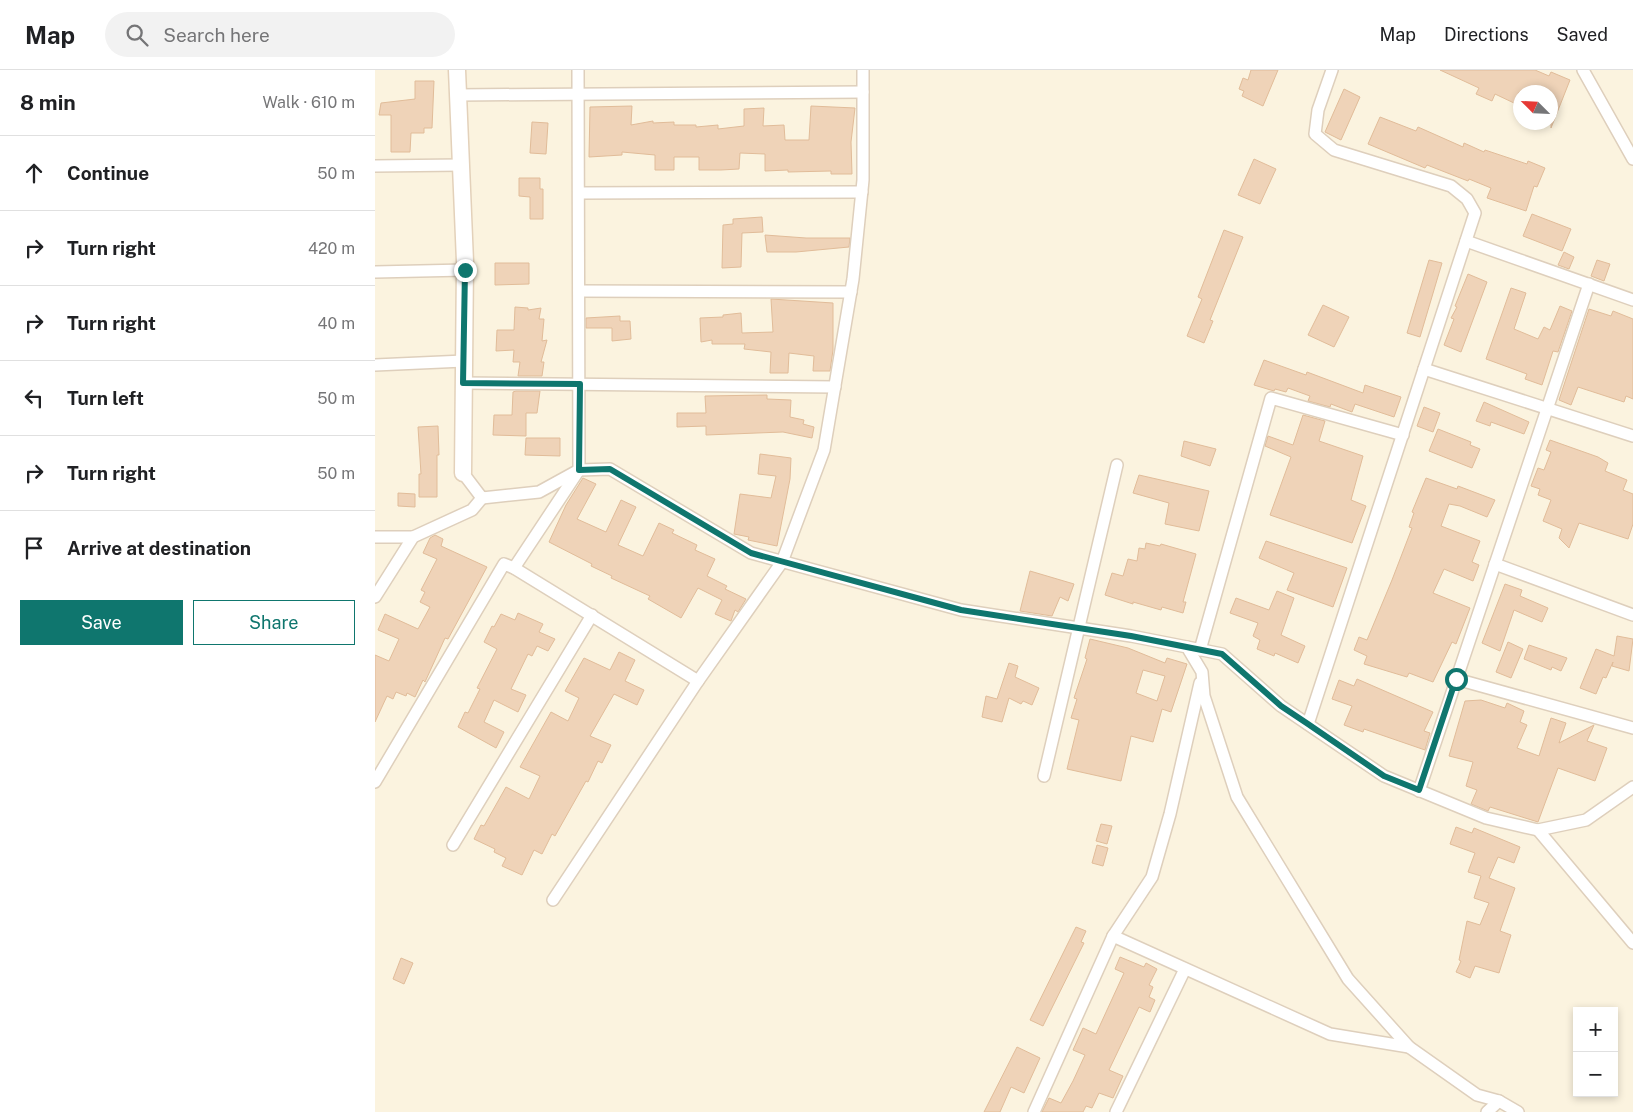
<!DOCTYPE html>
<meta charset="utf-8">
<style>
body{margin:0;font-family:"Public Sans",sans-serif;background:#f2f2f2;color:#202124}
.controls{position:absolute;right:15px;bottom:15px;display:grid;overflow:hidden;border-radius:0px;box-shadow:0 2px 8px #0003}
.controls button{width:45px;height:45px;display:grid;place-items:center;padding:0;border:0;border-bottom:1px solid #e0e0e0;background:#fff;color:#202124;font:25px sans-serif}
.compass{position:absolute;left:1138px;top:15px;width:45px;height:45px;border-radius:50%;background:#fff;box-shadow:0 2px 8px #0003;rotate:294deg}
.stop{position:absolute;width:15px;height:15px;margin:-11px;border:4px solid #0f766e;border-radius:50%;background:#fff}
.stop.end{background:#0f766e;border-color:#fff;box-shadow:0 1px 5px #0008}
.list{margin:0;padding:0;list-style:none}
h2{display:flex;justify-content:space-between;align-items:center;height:65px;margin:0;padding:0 20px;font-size:21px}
h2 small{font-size:16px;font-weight:400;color:#757577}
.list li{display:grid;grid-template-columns:32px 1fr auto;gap:15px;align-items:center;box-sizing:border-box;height:75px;padding:0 20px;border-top:1px solid #e0e0e0}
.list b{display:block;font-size:19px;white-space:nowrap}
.list em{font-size:16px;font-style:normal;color:#757577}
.actions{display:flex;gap:10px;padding:15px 20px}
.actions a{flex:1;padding:11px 0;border:1px solid #0f766e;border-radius:0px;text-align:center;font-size:18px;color:#0f766e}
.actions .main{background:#0f766e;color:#fff}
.icon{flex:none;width:28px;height:28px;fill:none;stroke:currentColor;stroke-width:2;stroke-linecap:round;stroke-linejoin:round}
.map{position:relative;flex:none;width:1258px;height:1042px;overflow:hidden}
header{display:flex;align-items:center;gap:30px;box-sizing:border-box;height:70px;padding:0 25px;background:#fff;border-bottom:1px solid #e0e0e0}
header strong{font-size:24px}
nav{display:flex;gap:28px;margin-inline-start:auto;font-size:18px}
.search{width:350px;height:45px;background:#f2f2f2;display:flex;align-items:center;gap:12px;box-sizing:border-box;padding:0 18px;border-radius:28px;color:#757577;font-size:19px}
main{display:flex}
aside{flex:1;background:#fff}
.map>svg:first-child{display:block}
</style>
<header>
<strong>Map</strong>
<div class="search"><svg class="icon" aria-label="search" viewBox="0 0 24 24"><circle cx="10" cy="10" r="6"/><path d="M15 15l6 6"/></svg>Search here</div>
<nav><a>Map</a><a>Directions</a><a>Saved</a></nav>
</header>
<main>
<aside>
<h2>8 min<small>Walk · 610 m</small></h2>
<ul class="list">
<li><svg class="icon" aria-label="ahead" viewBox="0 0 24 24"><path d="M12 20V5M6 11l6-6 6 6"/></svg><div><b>Continue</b></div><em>50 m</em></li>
<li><svg class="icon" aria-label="right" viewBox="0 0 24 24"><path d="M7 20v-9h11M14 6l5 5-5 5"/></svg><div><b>Turn right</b></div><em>420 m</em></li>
<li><svg class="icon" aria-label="right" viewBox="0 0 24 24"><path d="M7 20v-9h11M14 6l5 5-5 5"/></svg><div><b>Turn right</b></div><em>40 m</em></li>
<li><svg class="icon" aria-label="left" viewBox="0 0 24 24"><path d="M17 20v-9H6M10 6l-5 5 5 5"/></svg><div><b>Turn left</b></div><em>50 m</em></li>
<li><svg class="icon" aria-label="right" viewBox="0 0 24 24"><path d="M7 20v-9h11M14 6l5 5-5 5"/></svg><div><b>Turn right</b></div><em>50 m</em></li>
<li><svg class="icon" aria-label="arrive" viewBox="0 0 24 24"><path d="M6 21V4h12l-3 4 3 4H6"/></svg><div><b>Arrive at destination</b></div></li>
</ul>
<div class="actions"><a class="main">Save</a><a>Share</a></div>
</aside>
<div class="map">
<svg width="1258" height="1042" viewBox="0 0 1258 1042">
<rect width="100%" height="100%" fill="#fbf3df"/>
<g fill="#efd3b8" stroke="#e1bc99" fill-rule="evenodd">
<polygon points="876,0 903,0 888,36 867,26 869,21 864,19 868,8 873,10"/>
<polygon points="1065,0 1160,0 1174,6 1176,2 1195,10 1176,58 1176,22 1144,22 1139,33 1120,24 1117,31 1101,24 1104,18"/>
<polygon points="40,11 59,11 57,58 49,58 49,63 36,63 35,82 16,82 16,45 4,45 6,33 40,29"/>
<polygon points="969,19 985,27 966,70 950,62"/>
<polygon points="257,36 256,55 278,51 278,53 299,52 299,55 321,55 321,57 343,55 343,59 369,56 369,39 389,38 388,56 409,55 410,70 434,70 436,36 480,38 476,72 477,104 456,104 456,101 413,102 413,100 390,101 390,84 365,83 364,99 346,100 324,100 324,87 299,87 299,100 280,100 280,85 247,82 247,85 214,87 215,37"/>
<polygon points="1005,47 1041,61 1043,57 1088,77 1089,73 1109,82 1110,80 1152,94 1153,91 1170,98 1162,117 1159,116 1151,141 1112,128 1116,118 1094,109 1093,111 1052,95 1050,98 993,74"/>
<polygon points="157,52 173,53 171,84 155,83"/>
<polygon points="879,89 901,99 885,134 863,125"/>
<polygon points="144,108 165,108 165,119 168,119 168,149 155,149 155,127 144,126"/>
<polygon points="1157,144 1196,159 1187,181 1148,166"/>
<polygon points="387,147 388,162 367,163 366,197 347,198 348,155 358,154 358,149"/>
<polygon points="849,160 868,167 835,250 838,251 829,273 812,266 827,229 823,227"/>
<polygon points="390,165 431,168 475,168 474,177 421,182 392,182"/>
<polygon points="1189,182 1199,187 1194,199 1183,195"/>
<polygon points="1054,190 1067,193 1045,267 1032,263"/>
<polygon points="1222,190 1235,194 1229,211 1216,206"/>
<polygon points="120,193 154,193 154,214 120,215"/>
<polygon points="1093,204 1112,212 1086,282 1069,275 1079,249 1076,248 1082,237 1080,236"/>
<polygon points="1136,218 1151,223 1139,259 1163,269 1169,257 1175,260 1185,236 1197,241 1183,282 1178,281 1167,315 1150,309 1152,304 1111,289"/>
<polygon points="396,229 458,233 458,280 455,301 438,301 439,286 414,283 413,303 395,303 396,282 369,279 370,274 337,274 337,270 326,272 325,248 348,247 348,245 366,243 367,263 398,262"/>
<polygon points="948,235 974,247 959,277 933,265"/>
<polygon points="140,237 153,238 153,240 166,238 164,249 169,249 167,271 172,270 166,292 169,292 167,306 143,306 145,292 138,292 139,280 121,281 122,260 139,260"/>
<polygon points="1214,239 1236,246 1238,241 1258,249 1258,329 1251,326 1249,332 1203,317 1196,335 1184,330"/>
<polygon points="245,246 245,251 255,251 256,269 237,271 237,258 211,258 211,248"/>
<polygon points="889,290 931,305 932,302 988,323 990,315 1026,327 1019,347 980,334 977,342 956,334 955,337 933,331 935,326 913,318 911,322 900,319 899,321 879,315"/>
<polygon points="141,321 165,321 162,343 151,343 151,366 118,365 119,345 137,345 138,322"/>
<polygon points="392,325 392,329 416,330 415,347 429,350 428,354 439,357 437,368 408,362 331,365 331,356 302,357 302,343 331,343 330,326"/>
<polygon points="1109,332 1154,352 1149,364 1116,352 1115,356 1101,351"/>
<polygon points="1049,337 1065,343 1058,362 1042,356"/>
<polygon points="928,345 950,351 944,371 988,386 976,430 991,436 977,473 895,445 916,387 890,376 893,366 918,375"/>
<polygon points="63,356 64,385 62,385 62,427 44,427 44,404 46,404 43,357"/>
<polygon points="1063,359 1096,372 1095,375 1105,379 1097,398 1054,381"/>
<polygon points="151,368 185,368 185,386 150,385"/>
<polygon points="1175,370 1223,387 1233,393 1230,401 1252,410 1248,420 1258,424 1258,454 1253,469 1204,453 1194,478 1184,468 1187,459 1168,451 1176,430 1163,425 1165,419 1156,416 1163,398 1169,400 1176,382 1171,380"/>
<polygon points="809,371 841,379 835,396 806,386"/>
<polygon points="385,384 416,388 415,409 402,476 373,470 374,467 359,464 365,424 396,428 401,406 383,404"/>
<polygon points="764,405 834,421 824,461 790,454 794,433 758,423"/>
<polygon points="208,408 221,414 202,449 231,462 246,430 261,437 243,475 268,486 284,453 299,460 297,463 322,475 320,480 340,489 332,506 352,516 350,519 371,529 363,542 360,540 356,551 340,544 347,530 323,518 306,548 273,529 275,526 236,508 237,506 216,496 217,494 174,472 191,435"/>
<polygon points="1051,408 1082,419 1083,416 1120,430 1112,447 1085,436 1074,434 1066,456 1105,471 1097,492 1104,495 1098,511 1069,499 1058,523 1095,538 1081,574 1077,572 1058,612 1034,603 1032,607 989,594 992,586 979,580 984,567 992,570 1017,510 1037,458 1034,457 1039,443 1037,442"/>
<polygon points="23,423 40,424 40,437 23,436"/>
<polygon points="60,465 68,469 66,476 112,497 73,569 70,568 50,612 48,610 40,627 32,623 31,626 21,622 18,629 12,626 0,652 0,585 14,591 24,569 3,560 10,544 43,559 55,537 45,532 50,522 46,520 62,489 48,483 55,468"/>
<polygon points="891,471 972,498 958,537 912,520 919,503 884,488"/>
<polygon points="771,473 785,476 786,474 821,484 808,532 811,532 808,543 787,537 786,540 758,532 758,534 730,525 737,503 748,506 753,489 762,491 764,478 770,479"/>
<polygon points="655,501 699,514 693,531 685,527 677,546 645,541"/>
<polygon points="1130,514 1147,520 1145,526 1173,538 1167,552 1139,540 1125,581 1107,573"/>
<polygon points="902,521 919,528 906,565 930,576 923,593 900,583 899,586 882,579 885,570 878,566 883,553 855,543 861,528 894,540"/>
<polygon points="143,543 168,554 164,562 180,569 173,581 162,576 157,586 153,584 136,619 151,625 143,642 119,630 109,652 129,662 121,678 83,657 90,642 93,643 105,619 102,618 122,579 109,572 117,556 119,557 126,544 140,550"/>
<polygon points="1242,566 1258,569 1254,601 1237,596 1238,592 1231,608 1228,607 1221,624 1205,618 1221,579 1239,586"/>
<path d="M715 569 753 578 790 593 792 588 812 594 796 642 787 639 778 672 756 666 746 711 692 699 704 650 696 648 702 629 699 628 712 589 710 588ZM768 600 790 606 782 631 761 623Z"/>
<polygon points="1133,572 1148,579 1136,608 1121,602"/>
<polygon points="1154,575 1192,588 1186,601 1177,597 1176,600 1149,589"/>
<polygon points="244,582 260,590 250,611 269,620 262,635 239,624 215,666 236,675 227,693 223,691 213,712 211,711 180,766 177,764 167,784 159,780 147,805 127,796 131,788 119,782 120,779 99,769 106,755 109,756 131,717 154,729 165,706 145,697 176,642 193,651 204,628 190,621 209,588 235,600"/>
<polygon points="634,593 643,596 640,607 664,618 657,635 648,631 646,634 634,628 627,652 607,647 611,626 622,629"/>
<polygon points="982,609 1058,642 1049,661 1055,663 1050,680 989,659 988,662 969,655 977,636 957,629 964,610 979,616"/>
<polygon points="1106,630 1130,638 1132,633 1149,641 1145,652 1152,655 1142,678 1164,686 1176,648 1191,653 1184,673 1219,655 1212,671 1232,678 1220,711 1183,698 1163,752 1115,737 1113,741 1096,734 1102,720 1091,716 1098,692 1074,686 1090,631"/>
<polygon points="726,754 737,756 732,774 721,771"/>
<polygon points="1081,757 1097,763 1099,758 1145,777 1139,793 1123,787 1114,808 1140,818 1125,861 1136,865 1124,903 1100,896 1095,908 1081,902 1086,891 1084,890 1092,851 1105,855 1114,833 1099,828 1106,806 1093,802 1100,783 1075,774"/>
<polygon points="722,775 733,778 728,796 717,793"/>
<polygon points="701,857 711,861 706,872 709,873 668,956 655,950"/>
<polygon points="745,887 769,897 771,893 782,899 774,915 778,917 774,927 780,930 775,942 764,937 734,1000 748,1006 738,1028 724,1023 717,1038 711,1036 708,1042 667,1042 674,1028 686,1033 698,1011 710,985 698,980 708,958 721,964 749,903 740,899"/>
<polygon points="26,888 38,893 29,914 18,909"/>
<polygon points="642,977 665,988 649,1023 636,1017 625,1042 609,1042"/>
</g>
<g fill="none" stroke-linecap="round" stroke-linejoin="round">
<defs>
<g id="street">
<polyline points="1208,0 1258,89"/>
<polyline points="83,25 488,22"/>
<polyline points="0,96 86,95"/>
<polyline points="204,123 487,122"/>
<polyline points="1091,171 1258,230"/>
<polyline points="0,202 90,200"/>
<polyline points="204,221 476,222"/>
<polyline points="0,295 89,291"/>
<polyline points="1049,299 1258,366"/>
<polyline points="88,313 460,317"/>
<polyline points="88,403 107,428 164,422 204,400 235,399 376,483 586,540 756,566 812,577 827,602 829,626 862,727 973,909 1034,977 1102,1025 1124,1031 1143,1042"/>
<polyline points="0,467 38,467"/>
<polyline points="1120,494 1258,545"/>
<polyline points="139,498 323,611"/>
<polyline points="0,527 38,467 97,440 107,428"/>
<polyline points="812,577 847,584 906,636 1009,706 1111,748 1163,760 1211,750 1258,717"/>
<polyline points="825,580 896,328 1028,365"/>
<polyline points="1081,609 1258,658"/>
<polyline points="933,654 1100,143 1092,129 1076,116 959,80 940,64 943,40 957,0"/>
<polyline points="669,706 742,395"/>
<polyline points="0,712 129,494 139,498 204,400 203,0"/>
<polyline points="1044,721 1214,214"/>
<polyline points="1163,760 1258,873"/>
<polyline points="78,775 217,545"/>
<polyline points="178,830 323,611 407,492 449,380 478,209 488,110 488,0"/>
<polyline points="738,866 955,964 1034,977"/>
<polyline points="659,1042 738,866 777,807 795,744 825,613"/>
<polyline points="741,1042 810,899"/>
<polyline points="1112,1042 1124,1031"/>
</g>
<polyline id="secondary" points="82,0 90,192 88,403"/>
</defs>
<use href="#street" stroke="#decfbc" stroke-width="14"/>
<use href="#secondary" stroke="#e3d1ba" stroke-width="19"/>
<use href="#street" stroke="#fff" stroke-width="11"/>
<use href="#secondary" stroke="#fff" stroke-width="16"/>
</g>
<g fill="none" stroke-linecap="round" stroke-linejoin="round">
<polyline stroke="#0f766e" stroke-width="6" points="90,200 88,313 205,314 204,400 235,399 376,483 586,540 756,566 847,584 906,636 933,654 1009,706 1044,720 1081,609"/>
</g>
</svg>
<div class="controls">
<button>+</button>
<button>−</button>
</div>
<svg class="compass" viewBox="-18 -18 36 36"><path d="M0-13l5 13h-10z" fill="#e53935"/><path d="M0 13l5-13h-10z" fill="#757577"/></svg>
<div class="stop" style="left:1081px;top:609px"></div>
<div class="stop end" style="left:90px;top:200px"></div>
</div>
</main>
